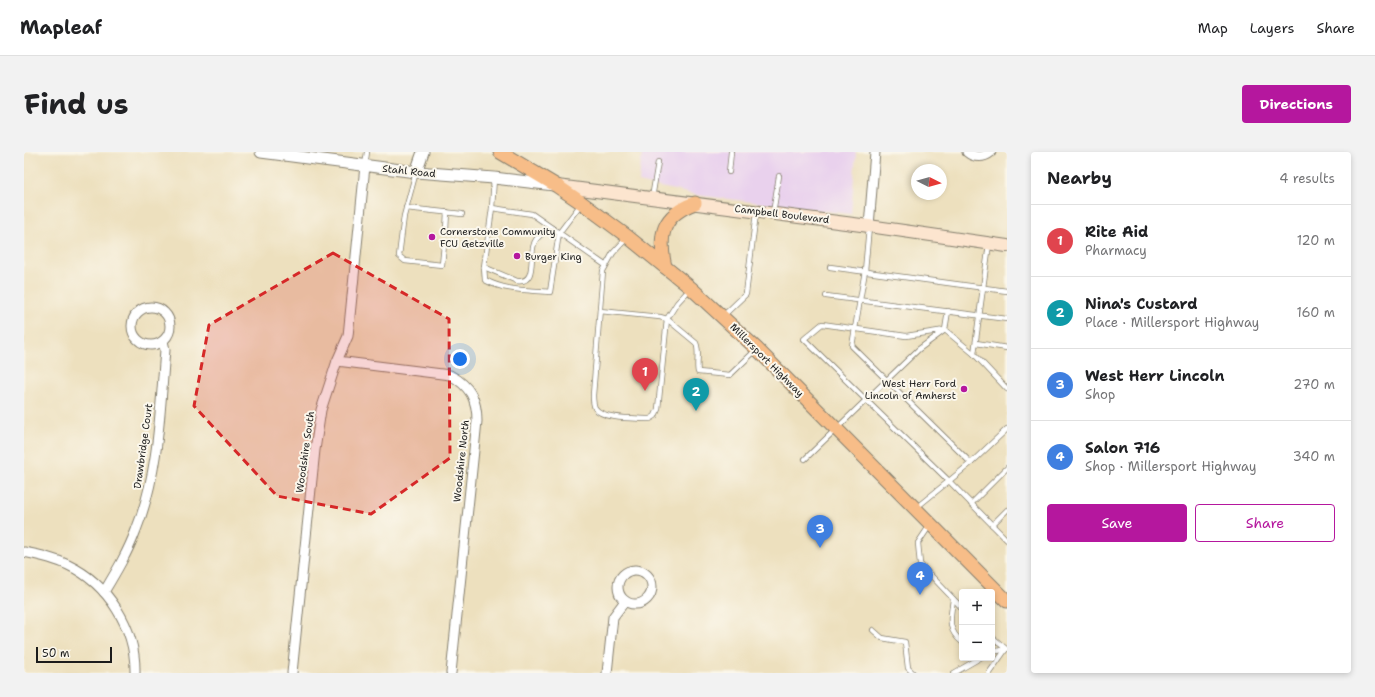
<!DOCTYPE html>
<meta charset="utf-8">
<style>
body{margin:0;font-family:"Shantell Sans",sans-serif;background:#f2f2f2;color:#202124}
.controls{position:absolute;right:12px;bottom:12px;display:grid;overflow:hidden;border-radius:4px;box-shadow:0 2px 6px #0003}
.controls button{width:36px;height:36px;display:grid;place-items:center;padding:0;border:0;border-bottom:1px solid #e0e0e0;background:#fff;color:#202124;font:20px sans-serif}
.compass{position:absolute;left:887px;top:12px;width:36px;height:36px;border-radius:50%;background:#fff;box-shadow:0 2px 6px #0003;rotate:96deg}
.scale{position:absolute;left:12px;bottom:10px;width:76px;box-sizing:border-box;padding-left:4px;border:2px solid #1c1c1c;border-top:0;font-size:11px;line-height:14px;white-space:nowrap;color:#1c1c1c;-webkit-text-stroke:3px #fbf7ec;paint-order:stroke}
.you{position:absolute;left:436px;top:207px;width:14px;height:14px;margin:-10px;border:3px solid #fff;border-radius:50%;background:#1a73e8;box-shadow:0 0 0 6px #1a73e833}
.badge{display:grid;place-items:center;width:26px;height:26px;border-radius:50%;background:#b5179e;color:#fff;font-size:13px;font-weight:700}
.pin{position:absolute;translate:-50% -33px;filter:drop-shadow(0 1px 2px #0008)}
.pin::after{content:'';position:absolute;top:21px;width:14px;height:12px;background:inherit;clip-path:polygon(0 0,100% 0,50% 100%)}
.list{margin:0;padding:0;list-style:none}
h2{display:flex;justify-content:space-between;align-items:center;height:52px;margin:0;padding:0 16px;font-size:17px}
h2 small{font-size:13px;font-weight:400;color:#757577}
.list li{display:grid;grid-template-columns:26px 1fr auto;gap:12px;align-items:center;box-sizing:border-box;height:72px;padding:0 16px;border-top:1px solid #e0e0e0}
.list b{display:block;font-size:15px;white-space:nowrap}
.list p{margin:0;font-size:13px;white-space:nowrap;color:#757577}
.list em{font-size:13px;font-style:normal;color:#757577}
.actions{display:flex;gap:8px;padding:12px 16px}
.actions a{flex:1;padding:9px 0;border:1px solid #b5179e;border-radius:4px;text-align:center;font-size:14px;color:#b5179e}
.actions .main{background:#b5179e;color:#fff}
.map{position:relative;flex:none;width:983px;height:521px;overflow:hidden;border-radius:4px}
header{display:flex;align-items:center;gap:24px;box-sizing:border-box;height:56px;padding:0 20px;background:#fff;border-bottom:1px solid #e0e0e0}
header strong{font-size:19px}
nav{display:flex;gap:22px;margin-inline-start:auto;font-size:14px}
.intro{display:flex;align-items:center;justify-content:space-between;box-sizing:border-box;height:96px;padding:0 24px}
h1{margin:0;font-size:28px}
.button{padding:10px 18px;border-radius:4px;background:#b5179e;color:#fff;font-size:14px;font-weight:700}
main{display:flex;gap:24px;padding:0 24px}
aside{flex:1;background:#fff;border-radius:4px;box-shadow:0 2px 6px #0003}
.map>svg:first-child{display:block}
</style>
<header>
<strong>Mapleaf</strong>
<nav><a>Map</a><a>Layers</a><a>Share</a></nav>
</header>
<div class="intro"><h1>Find us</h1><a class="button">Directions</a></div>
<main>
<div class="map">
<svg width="983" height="521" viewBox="0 0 983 521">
<rect width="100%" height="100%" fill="#fbf7ec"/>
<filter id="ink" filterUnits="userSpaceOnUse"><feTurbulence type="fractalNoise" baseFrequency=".025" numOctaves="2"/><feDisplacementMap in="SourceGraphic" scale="8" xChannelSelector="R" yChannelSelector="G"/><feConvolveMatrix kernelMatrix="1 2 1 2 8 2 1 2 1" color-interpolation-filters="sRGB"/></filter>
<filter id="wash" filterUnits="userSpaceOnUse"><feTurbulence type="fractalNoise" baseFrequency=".012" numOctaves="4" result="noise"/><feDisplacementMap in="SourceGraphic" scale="16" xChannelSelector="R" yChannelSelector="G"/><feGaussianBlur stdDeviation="0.9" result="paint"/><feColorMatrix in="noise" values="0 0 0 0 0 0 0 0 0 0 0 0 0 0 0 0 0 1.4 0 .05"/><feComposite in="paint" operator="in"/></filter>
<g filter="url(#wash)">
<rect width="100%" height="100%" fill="#ede0be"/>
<polygon fill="#e9d1ed" points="618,0 832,0 827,62 672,43 615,30"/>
</g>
<g filter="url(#ink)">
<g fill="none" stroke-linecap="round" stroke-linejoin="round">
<defs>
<g id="service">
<polyline points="341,14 343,0"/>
<polyline points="392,20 380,64 375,104 381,109 418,113 420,93"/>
<polyline points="705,20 707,0"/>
<path d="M470 26 468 56 460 115 461 128C481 139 504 138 526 140L535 81 557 52"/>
<polyline points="628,46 634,10"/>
<polyline points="382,56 438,62"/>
<polyline points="468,56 508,62 581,113"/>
<polyline points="749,61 755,24"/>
<polyline points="845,75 841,119 828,194 947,311 983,277"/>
<polyline points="422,78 423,60"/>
<path d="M603 86 589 101 579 119 569 243C569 247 569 252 571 256 579 268 612 266 626 267L631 264 634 257 643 167 653 151 666 137"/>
<polyline points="965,92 950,202 983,237"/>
<path d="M460 115 493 129C513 132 505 105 510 92 512 84 521 80 528 76"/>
<polyline points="806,115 983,139"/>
<polyline points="802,144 983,167"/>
<path d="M576 159 636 165 643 167 672 191C676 200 672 210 674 220L706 223 733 197"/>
<polyline points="924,159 921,178 895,197 842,248 780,187 798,172 882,184 921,178 950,202"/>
<polyline points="699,164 722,142 732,61"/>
<polyline points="952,191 983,196"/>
<polyline points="781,307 842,248 925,329 947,311"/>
<polyline points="947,352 983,316"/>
<polyline points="893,355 925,329 983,388"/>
<polyline points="906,373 894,391 896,412 938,456"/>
<polyline points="968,373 983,358"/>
<path d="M929 447C927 465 922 477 938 490"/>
<polyline points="849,478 858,486 881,490 884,516 889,521"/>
<polyline points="968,500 983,497"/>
<polyline points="930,521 956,506"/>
<polyline points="965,521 982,497 968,485"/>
</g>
<g id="minor">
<path d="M943 0C950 6 960 6 967 0"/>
<polyline points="845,74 851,0"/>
<circle cx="127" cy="174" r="19"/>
<path d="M313 209 426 223C446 234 453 247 453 269L427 521"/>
<path d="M0 400C15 403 30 406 44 413 84 432 112 476 111 521"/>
<circle cx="611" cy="435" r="17"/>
<path d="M80 440C92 420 104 400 112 378 135 321 136 258 141 198L139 189"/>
<polyline points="268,521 291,298 297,258 313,209 324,184 341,14"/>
<polyline points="583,521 589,465 601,449"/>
</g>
<g id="tertiary">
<polyline points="237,0 392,20 470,26 530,33"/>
<polyline points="392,20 399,0"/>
</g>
<polyline id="secondary" points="533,34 845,74 983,94"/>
<g id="primary">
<polyline points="476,0 533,34 558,51 604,85 667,136 733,197 983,449"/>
<path d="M641 115C634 83 638 63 671 51"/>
</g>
</defs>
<use href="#service" stroke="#847e6d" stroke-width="6"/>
<use href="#minor" stroke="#847e6d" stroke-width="11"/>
<use href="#tertiary" stroke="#847e6d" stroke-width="13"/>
<use href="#secondary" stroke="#847e6d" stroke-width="14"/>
<use href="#primary" stroke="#847e6d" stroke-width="15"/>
<use href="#service" stroke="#fff" stroke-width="4.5"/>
<use href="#minor" stroke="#fff" stroke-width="9"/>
<use href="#tertiary" stroke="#fff" stroke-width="11"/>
<use href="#secondary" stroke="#fce5cf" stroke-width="12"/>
<use href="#primary" stroke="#f7bd88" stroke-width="13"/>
</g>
</g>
<path fill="#d62828" fill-opacity="0.2" stroke="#d62828" stroke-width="3" stroke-dasharray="8 5" stroke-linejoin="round" d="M309 101 425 167 426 306 347 362 253 344 170 254 185 173Z"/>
<g fill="#b5179e" stroke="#fbf7ec" stroke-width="1.5">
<circle cx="408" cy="85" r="4"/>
<circle cx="493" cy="104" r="4"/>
<circle cx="940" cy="237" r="4"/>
</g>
<g text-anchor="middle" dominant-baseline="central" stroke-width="4" stroke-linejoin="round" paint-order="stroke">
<g font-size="10" fill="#1c1c1c" stroke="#fbf7ec">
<text transform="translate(385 19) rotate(6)">Stahl Road</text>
<text transform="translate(758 62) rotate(7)">Campbell Boulevard</text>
<text transform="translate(743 208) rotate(45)">Millersport Highway</text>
<text transform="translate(119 294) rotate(-82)">Drawbridge Court</text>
<text transform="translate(281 300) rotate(-82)">Woodshire South</text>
<text transform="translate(437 309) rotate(-84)">Woodshire North</text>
</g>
<g font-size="10" fill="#1c1c1c" stroke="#fbf7ec" text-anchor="start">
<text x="416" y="79">Cornerstone Community<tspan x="416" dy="12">FCU Getzville</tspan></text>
<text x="501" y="104">Burger King</text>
<text x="932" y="231" text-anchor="end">West Herr Ford<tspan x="932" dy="12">Lincoln of Amherst</tspan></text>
</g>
</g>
</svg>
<div class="controls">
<button>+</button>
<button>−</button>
</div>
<svg class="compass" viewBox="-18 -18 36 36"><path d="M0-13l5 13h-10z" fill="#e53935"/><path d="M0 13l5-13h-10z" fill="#757577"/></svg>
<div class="scale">50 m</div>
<div class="you"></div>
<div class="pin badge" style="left:621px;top:239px;background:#e0444e">1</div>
<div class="pin badge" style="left:672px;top:259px;background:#0f9aa8">2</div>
<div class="pin badge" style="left:796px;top:396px;background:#3f7fe0">3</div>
<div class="pin badge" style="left:896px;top:443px;background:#3f7fe0">4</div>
</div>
<aside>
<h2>Nearby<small>4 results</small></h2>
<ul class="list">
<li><span class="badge" style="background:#e0444e">1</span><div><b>Rite Aid</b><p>Pharmacy</p></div><em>120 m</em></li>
<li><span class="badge" style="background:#0f9aa8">2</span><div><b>Nina's Custard</b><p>Place · Millersport Highway</p></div><em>160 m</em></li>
<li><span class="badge" style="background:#3f7fe0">3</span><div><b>West Herr Lincoln</b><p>Shop</p></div><em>270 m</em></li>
<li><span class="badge" style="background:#3f7fe0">4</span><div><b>Salon 716</b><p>Shop · Millersport Highway</p></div><em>340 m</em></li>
</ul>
<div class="actions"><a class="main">Save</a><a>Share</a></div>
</aside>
</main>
